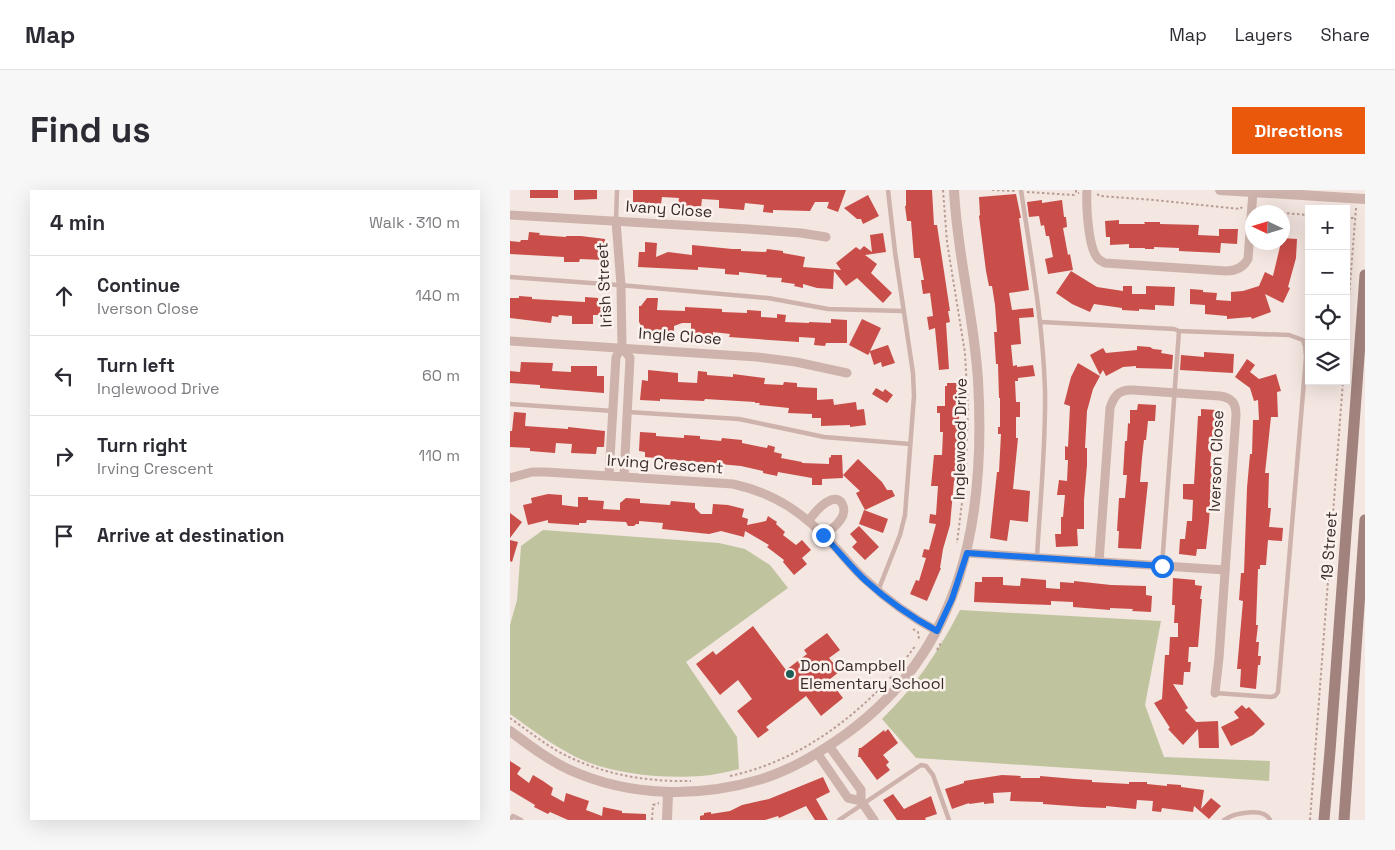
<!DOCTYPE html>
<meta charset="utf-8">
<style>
body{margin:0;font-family:"Space Grotesk",sans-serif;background:#f7f7f7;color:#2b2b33}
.controls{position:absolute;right:15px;top:15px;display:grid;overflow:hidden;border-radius:0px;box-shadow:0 5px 20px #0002}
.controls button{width:45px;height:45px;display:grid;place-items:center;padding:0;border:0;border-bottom:1px solid #e1e1e2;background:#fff;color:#2b2b33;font:25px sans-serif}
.compass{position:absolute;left:735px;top:15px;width:45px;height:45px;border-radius:50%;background:#fff;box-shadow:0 5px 20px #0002;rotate:274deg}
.stop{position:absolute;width:15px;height:15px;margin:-11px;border:4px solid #1a73e8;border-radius:50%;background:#fff}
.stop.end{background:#1a73e8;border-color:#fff;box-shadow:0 1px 5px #0008}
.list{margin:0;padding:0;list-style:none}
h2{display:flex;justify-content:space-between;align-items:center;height:65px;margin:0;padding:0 20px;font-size:21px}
h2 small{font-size:16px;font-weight:400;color:#7c7c81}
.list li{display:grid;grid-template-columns:32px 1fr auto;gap:15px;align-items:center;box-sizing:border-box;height:80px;padding:0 20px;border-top:1px solid #e1e1e2}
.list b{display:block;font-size:19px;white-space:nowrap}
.list p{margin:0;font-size:16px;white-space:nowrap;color:#7c7c81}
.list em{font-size:16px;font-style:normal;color:#7c7c81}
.icon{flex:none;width:28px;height:28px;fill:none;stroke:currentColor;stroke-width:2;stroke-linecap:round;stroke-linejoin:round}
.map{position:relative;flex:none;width:855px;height:630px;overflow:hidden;border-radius:0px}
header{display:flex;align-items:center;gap:30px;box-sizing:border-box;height:70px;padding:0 25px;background:#fff;border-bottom:1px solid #e1e1e2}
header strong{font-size:24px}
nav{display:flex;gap:28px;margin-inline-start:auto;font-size:18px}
.intro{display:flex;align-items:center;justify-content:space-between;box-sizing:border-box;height:120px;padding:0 30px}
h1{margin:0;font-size:35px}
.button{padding:12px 22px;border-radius:0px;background:#ea580c;color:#fff;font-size:18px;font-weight:700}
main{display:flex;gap:30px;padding:0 30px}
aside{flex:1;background:#fff;border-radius:0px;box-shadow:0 5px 20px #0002}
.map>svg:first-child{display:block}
</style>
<header>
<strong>Map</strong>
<nav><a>Map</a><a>Layers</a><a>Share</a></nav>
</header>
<div class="intro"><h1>Find us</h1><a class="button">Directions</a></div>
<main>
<aside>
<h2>4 min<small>Walk · 310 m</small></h2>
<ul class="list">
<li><svg class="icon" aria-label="ahead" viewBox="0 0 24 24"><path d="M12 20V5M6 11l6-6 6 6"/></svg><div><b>Continue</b><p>Iverson Close</p></div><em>140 m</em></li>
<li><svg class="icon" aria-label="left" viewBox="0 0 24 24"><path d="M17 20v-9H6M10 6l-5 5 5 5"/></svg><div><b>Turn left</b><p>Inglewood Drive</p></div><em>60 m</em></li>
<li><svg class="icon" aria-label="right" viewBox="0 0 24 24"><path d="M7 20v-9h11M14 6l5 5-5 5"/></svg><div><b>Turn right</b><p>Irving Crescent</p></div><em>110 m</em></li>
<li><svg class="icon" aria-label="arrive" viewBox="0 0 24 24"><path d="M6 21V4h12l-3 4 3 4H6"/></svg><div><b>Arrive at destination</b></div></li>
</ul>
</aside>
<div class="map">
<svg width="855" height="630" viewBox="0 0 855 630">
<rect width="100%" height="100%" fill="#f4e6e0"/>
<g fill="#bfc49f">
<path d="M33 340 209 353 235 359 260 375 278 398 176 472 227 547 229 579C217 582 204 585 191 586 152 589 99 584 64 566 41 554 21 539 0 524V435L7 410 11 356Z"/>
<path d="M450 420 651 431 635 515 654 567 760 571 759 591 406 568 372 529C405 497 429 461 450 420Z"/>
</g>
<g fill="#c94d49">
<rect x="20" y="0" width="28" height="8"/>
<polygon points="64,0 87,0 87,9 64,10"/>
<polygon points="123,0 336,0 328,22 317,18 319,12 305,12 300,21 263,20 263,23 253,22 254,15 235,13 234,20 209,18 209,10 192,9 191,17 168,15 169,8 152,7 151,14 123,12"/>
<polygon points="396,0 422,0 424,35 427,35 440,121 438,121 440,132 436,133 439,179 429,180 425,138 419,140 417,127 423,126 420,103 413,104 411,90 414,90 410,68 404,68 401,31 397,31 395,16 396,16"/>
<polygon points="506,4 511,28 509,28 519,100 499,103 502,120 523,118 524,127 509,128 511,154 501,155 503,176 507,175 507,177 523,175 525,186 508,188 508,191 505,191 506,212 510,212 510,227 506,227 506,248 508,248 503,299 520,301 518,332 500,330 497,351 480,348 487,282 489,282 491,244 488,244 488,237 490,237 490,208 489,208 488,174 486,174 484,142 487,142 485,115 482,96 479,96 476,81 469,26 470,25 469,7"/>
<polygon points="358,5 369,26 353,34 351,29 347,29 334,18"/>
<polygon points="532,10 532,13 552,10 554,27 556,27 557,37 553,38 558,65 560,64 563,80 538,84 535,69 543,67 539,46 536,46 534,35 531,36 529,26 519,27 517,12"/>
<polygon points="609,30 609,34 635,34 634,32 650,32 650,34 689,35 688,45 709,46 709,39 728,39 727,54 711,53 710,63 669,61 669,58 644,57 644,59 635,59 635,58 619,58 619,54 600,55 600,47 596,47 595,31"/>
<polygon points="19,42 30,43 29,45 56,47 56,46 71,46 95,49 94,70 70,69 69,72 54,72 54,67 0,64 0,51 10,52 11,50 18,50"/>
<polygon points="373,43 376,62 355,65 367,74 361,83 382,103 373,113 347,88 336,96 324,81 323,99 307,98 293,94 293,98 284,96 285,94 271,92 272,88 256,87 257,85 229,82 229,85 215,84 215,79 188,77 188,80 128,77 129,62 135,62 135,52 147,53 146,67 158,62 182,65 182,55 222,59 231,59 231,61 256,62 257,59 273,61 273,63 295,67 293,77 331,80 326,73 346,57 350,60 354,56 362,62 360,45"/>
<polygon points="772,48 787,49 786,68 778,97 780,98 773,113 755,104 761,122 742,129 741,127 717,129 717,126 695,124 695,115 680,114 680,99 693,100 693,102 707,103 706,110 721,111 721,102 733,101 749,96 755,82 763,86"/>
<polygon points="561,81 587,97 613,101 613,96 622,96 622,104 636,104 636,96 665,97 664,116 645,115 645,120 629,119 629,121 612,120 612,118 584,114 580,122 562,114 546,103"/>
<polygon points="9,106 22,107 22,109 75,112 75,107 88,108 88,113 96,113 96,125 83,125 83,134 62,134 62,126 49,125 48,127 42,126 41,133 0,128 0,108 9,108"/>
<polygon points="137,108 148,108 147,120 175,121 175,117 212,119 212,122 237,123 237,120 251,121 251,127 267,128 267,124 276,125 275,132 299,133 299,132 321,133 321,129 337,130 337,153 316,153 315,156 304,155 305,148 289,147 289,152 274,151 219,147 220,144 203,142 203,146 181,145 181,133 172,133 164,136 164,144 135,142 129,132 129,116 131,116"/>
<polygon points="352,129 371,138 360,161 378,155 385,173 372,177 371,172 364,175 360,162 358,165 339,155"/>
<polygon points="627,156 640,157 643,159 652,160 651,163 663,165 662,179 626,178 626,176 613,177 596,186 593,180 590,185 580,165 593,158 596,163 627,160"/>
<polygon points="694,162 724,164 723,183 670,180 671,165 694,167"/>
<polygon points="737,169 745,175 740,182 749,189 766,184 771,201 767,202 768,227 761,227 755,283 759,283 758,318 761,318 759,337 773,338 772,351 758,350 756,375 750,375 750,379 748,379 746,435 748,435 746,452 749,452 748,466 751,466 750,475 748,475 746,499 730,497 731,479 727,479 733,411 729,410 731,383 734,383 737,298 740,264 742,264 743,230 749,230 748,210 744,211 740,198 725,187"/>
<polygon points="11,172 43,173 42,181 61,182 61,176 87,176 87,186 94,186 94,203 30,198 30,195 0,193 0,181 10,182"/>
<polygon points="568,173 590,186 583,199 577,221 575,258 577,258 577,275 574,310 574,339 567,339 568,356 546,357 545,344 551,344 551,327 553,327 555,305 547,305 549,290 557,291 558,270 555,270 555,256 558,257 560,216 554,214 561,187"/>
<polygon points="138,180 168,183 168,192 187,193 188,181 197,182 197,185 223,187 223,184 255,188 254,194 273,195 274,192 287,193 287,197 307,198 307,210 323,209 324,215 346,212 347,220 354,219 356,235 340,237 340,235 311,236 311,228 302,228 302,224 278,223 279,218 249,215 250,213 245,213 245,212 195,209 194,211 150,209 150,211 130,210 132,190 138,191"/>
<polygon points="437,193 449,193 449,262 446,291 444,291 440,335 433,359 430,378 431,378 417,411 400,404 406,390 409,391 416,368 412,367 414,359 419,360 426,334 419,333 420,324 426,325 428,296 421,296 424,265 432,265 433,242 430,242 430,223 427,223 427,216 435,216 435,196 437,196"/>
<polygon points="366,198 373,202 375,199 383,205 377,213 362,204"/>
<polygon points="628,214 646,215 645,231 638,231 636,250 634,250 632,268 630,292 638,292 631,359 608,358 609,341 607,341 609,308 615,308 617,285 613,285 615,251 617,251 618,233 620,234 620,220 627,220"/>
<polygon points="691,219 706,220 705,254 702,254 700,276 702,276 699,332 696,359 687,359 686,366 669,364 670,349 675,349 677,331 682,331 683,310 673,309 673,294 684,294 688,226 691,226"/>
<polygon points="4,222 16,223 15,236 58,239 58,237 95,241 94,257 87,257 86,264 61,263 62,254 46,253 45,263 20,261 20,258 0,257 0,241 2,241"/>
<polygon points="130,242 146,243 146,246 174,248 174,245 190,246 190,249 211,251 212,248 232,250 232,253 257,258 258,255 265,257 264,262 272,264 271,268 292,272 292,273 319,274 319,268 321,267 321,265 332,265 333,288 312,289 312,295 302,295 302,288 268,282 267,286 253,283 253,281 231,276 135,267 135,262 129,261"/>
<polygon points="348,269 372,292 377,300 382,300 385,306 355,320 346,303 350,301 333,285"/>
<polygon points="38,304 52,305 52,315 68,317 68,307 78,307 78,310 94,311 93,319 110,320 110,313 116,308 130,309 130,313 160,315 161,311 185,313 185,318 191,324 202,324 203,314 218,315 234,319 232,327 238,329 237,335 256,331 258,326 267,332 266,334 275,342 273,345 286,355 292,350 301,360 292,368 297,374 284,385 273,372 274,370 257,357 259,355 235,341 234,347 211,341 199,344 152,339 153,333 129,331 129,334 126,334 124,336 118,336 116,332 77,330 76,333 69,333 69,335 38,333 38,330 18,335 13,315 22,313 21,308"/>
<polygon points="354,320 378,329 373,343 349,334"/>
<polygon points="0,323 12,332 0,348"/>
<polygon points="349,336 369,357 355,370 342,357 347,352 340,344"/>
<polygon points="0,350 8,352 2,372 0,371"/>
<polygon points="472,387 493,387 493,395 510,396 511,388 536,390 536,398 550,399 550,392 564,393 564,391 601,395 636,396 636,405 642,406 641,422 622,421 623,419 600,418 600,420 563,417 563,412 541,411 541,415 464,412 465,392 472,392"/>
<polygon points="663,388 685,390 685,395 692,396 690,409 692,409 688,457 679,457 678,472 681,472 680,482 674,482 673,495 663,494 678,518 675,520 686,532 708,531 709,558 689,558 688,539 673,555 658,539 660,538 644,513 652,509 655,465 659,465 660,447 668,447 668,433 664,433 665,415 662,415"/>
<polygon points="243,436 276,480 297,464 294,460 317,443 330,460 319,468 330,481 319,490 333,508 311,526 296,506 256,537 259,540 248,548 227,521 242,509 228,490 210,505 186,474 203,461 206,465"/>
<polygon points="732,515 736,519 739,517 755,534 743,545 721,556 711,537 729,528 724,522"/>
<polygon points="378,539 388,553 373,565 379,572 376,575 380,580 367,590 350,567 348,567 349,558 351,558 374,540 375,542"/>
<polygon points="0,571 11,578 7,584 19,593 23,585 33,591 43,598 41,605 54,612 56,603 79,611 76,620 92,626 93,617 112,621 112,623 136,624 136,630 58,630 40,622 38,624 24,617 25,615 0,600"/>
<polygon points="492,585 511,586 510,588 530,588 530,586 565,589 582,590 582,592 619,594 619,592 637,592 637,594 657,596 657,594 671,595 671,597 694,600 691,619 701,608 711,616 699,629 684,616 683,622 652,618 651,622 642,621 643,611 627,610 626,619 596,616 596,618 574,617 533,614 533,612 500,611 501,602 483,603 484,613 474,614 474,612 459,614 459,613 442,619 435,599 454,593 454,591"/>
<polygon points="313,587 320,602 306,609 318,630 305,630 296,616 269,628 268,626 255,630 190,630 190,626 194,625 194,623 201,622 201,624 220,621 232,615 259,609"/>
<polygon points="383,604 394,619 421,606 427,624 415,628 416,630 387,630 373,610"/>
</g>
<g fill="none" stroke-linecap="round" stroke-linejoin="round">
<g stroke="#b99d95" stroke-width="2" stroke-dasharray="2.5 2.5" stroke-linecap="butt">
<polyline points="433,0 437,52 455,163 458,217 456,280 447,353"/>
<polyline points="482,0 505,1"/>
<polyline points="566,0 566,3 569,3"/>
<polyline points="517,2 564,5 566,3"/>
<polyline points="587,4 590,6 644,10 730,19 732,17"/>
<polyline points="750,19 754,21 764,22"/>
<polyline points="772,23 799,25"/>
<polyline points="836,28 846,28"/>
<polyline points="836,145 846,18"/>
<polyline points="403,439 408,442 409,449"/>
<polyline points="427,460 432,451"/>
<polyline points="388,479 406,455"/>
<path d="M0 528C17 540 33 553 51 563 91 584 135 592 181 591"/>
<path d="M220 586C285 572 339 533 383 485"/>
<polyline points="142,630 143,615 149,613"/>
<polyline points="800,630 833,191"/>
</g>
<g stroke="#cdb3ab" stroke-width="4.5">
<path d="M511 0C521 67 533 133 535 200 536 256 530 312 527 367"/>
<polyline points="106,31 107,0"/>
<polyline points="0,87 121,96 258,108 318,119 393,121"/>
<polyline points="531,132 664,139 669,141 779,145 793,150 795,156 796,167 768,502 765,506 761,507 705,503"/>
<polyline points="0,214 103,221"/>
<polyline points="118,222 229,229 314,247 400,254"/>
<polyline points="652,376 669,141"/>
<polyline points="368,401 390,345 395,325 404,206 403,183 385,62 378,0"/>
<polyline points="0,630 3,626 11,630"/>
<polyline points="329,630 411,575 416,576 423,585 439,630"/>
<path d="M714 630C724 623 754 617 760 630"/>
</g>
<g stroke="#cdb3ab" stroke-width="9">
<path d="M577 0C576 15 578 53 586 66 588 70 591 71 595 73L716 81C726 81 733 78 738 69L743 2"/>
<polyline points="0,25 238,39 291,43 316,47"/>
<polyline points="106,31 111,95 112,157 120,168 114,286"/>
<polyline points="0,151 247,167 286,172 337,183"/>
<polyline points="99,285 106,167 112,157"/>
<path d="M0 288 22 282H36L223 294C268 304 296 325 327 359 337 370 345 381 356 390 377 410 401 427 427 441"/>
<path d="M299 330C304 324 311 314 319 311 331 304 338 319 331 329 327 335 320 341 313 345"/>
<polyline points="457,363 715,380"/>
<path d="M589 372 600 218C604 205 610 199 623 200L710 206C722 208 726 213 726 225L709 468 705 503"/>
<polyline points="319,556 351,600 351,611 364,630"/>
<polyline points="307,563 338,608 351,611"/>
</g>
<g stroke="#cdb3ab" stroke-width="10">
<polyline points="710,0 855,9"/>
<path d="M0 541C19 555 38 570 60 580 120 607 189 608 252 589 283 579 309 563 336 544 454 458 476 327 468 190 464 126 447 64 444 0"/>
<polyline points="157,630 158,603"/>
</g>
<g stroke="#a1827c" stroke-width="11">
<polyline points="814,630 820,561 855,85"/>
<polyline points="834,630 855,330"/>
</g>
</g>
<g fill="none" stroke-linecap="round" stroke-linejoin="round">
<path stroke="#1a73e8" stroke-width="6" d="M313 345C328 360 341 377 356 391 378 411 401 427 427 441L442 409 457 363 652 376"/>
</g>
<circle fill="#1e5e55" stroke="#fbf2ed" stroke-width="2" cx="280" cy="484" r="5"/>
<g text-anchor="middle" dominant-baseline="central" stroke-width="5" stroke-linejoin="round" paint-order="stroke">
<g font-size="16" fill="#3b2c2a" stroke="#fbf2ed">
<text transform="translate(159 19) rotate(4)">Ivany Close</text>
<text transform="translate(94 95) rotate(-93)">Irish Street</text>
<text transform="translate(170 146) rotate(4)">Ingle Close</text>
<text transform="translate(450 249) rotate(-89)">Inglewood Drive</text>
<text transform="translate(706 271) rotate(-88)">Iverson Close</text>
<text transform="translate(155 274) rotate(4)">Irving Crescent</text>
<text transform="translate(819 356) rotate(-86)">19 Street</text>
</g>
<g font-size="16" fill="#3b2c2a" stroke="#fbf2ed" text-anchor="start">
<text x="290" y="475">Don Campbell<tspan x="290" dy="18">Elementary School</tspan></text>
</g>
</g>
</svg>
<div class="controls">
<button>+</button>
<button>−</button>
<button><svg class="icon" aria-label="locate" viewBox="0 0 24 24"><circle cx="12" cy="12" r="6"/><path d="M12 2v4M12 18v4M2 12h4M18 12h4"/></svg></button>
<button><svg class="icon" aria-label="layers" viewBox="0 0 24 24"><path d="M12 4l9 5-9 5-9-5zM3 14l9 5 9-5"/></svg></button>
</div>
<svg class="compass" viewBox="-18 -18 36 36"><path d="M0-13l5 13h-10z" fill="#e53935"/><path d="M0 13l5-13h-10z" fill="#7c7c81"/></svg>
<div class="stop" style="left:652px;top:376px"></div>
<div class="stop end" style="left:313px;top:345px"></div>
</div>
</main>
